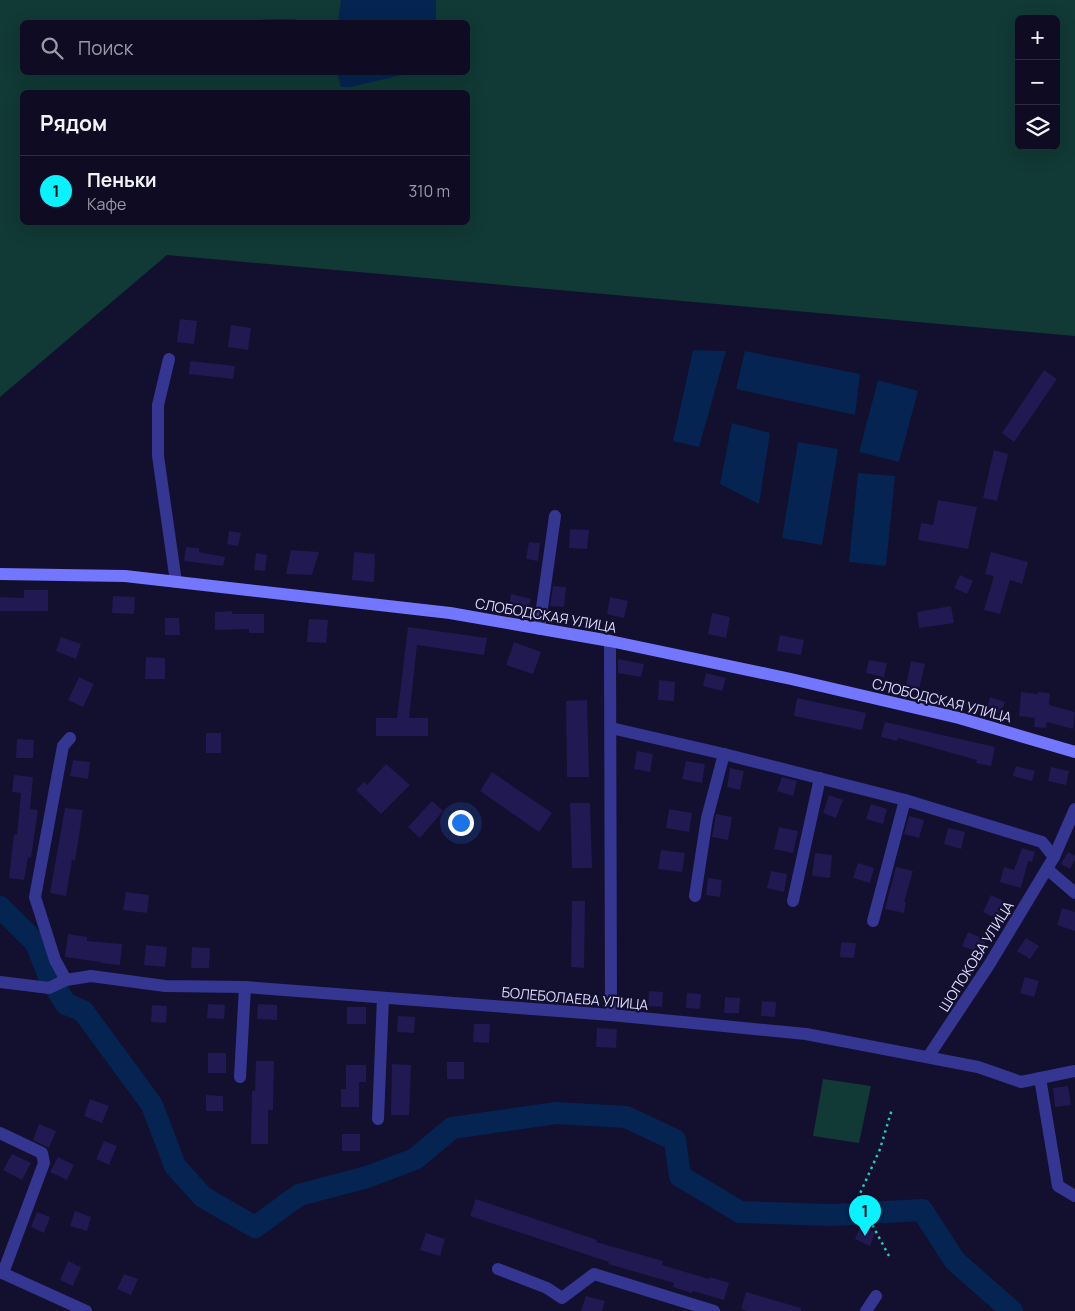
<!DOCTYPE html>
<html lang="ru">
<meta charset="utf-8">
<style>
body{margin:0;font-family:Manrope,sans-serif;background:#17142a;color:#f1f3f6}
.controls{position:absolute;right:15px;top:15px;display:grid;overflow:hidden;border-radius:8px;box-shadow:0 5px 20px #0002}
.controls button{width:45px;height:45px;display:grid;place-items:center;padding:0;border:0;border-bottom:1px solid #2e2b40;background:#0e0b22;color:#f1f3f6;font:25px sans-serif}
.you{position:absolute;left:460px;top:822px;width:18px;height:18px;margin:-12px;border:4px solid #fff;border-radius:50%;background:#1a73e8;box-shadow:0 0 0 8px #1a73e833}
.badge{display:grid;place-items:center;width:32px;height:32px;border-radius:50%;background:#08f2ff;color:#111;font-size:16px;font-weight:700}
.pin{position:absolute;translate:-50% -41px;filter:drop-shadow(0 1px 2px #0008)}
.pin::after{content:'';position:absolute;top:26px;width:18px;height:15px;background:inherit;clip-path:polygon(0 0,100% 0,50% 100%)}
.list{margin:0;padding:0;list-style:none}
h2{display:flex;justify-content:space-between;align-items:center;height:65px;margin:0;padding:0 20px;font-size:21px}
h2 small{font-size:16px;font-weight:400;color:#9b9ba5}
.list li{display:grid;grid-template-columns:32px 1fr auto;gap:15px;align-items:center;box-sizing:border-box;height:70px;padding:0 20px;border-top:1px solid #2e2b40}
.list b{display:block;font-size:19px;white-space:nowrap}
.list p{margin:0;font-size:16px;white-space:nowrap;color:#9b9ba5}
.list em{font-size:16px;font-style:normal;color:#9b9ba5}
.icon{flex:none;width:28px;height:28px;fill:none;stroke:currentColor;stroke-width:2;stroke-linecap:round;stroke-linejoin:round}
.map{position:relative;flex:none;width:1075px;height:1311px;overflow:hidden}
.search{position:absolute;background:#0e0b22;box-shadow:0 5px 20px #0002;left:20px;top:20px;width:450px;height:55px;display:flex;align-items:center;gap:12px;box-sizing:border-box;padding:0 18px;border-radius:8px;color:#9b9ba5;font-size:19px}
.panel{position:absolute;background:#0e0b22;box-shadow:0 5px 20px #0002;left:20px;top:90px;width:450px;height:135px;border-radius:8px}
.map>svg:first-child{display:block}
</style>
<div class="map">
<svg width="1075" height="1311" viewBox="0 0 1075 1311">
<rect width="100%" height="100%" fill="#130f2e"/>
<g fill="#113935" fill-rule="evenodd">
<path d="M0 0H1075V336L167 255 0 397ZM1019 19H1056V146H1019ZM22 22H468V72H22ZM22 92H468V222H22Z"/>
<polygon points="823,1079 871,1086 859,1143 813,1136"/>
</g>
<g fill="#052451">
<polygon points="341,0 436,0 436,22 338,22"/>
<polygon points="272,19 293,19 307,22 232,22"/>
<polygon points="337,73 337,72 411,73 350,87 341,87"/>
<polygon points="693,350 726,351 699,447 673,441"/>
<polygon points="745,351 860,374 855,415 736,389"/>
<polygon points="878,380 918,391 899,462 859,452"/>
<polygon points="732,423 770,433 759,504 720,484"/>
<polygon points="798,442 838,449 822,545 782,538"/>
<polygon points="858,473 895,476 886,566 849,562"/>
</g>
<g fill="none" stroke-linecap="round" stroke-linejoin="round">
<polyline stroke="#052451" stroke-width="22" points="0,907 36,943 50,979 66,1004 83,1011 152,1105 175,1166 203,1197 255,1227 299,1195 367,1177 415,1159 452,1128 556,1113 626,1117 675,1140 680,1176 740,1212 832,1215 922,1210 955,1261 1012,1311"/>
</g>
<g fill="#211951">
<polygon points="180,319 197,321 194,344 177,342"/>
<polygon points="231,325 251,328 248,350 228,347"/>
<polygon points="190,361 235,366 233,379 189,374"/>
<polygon points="1044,370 1057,379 1014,442 1002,433"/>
<polygon points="994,450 1008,454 997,501 983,498"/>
<polygon points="938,500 977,507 968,549 918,540 921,523 933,525"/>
<polygon points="570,529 589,530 587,549 569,548"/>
<polygon points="229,531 241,533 238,546 227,544"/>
<polygon points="529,542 540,543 538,561 526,559"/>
<polygon points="186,547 199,548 199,552 225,557 223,566 184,561"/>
<polygon points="291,550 319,552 312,575 286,574"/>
<polygon points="354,552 375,554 374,582 352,580"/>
<polygon points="991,552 1028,562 1022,584 1010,580 1000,614 984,610 994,576 985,574"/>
<polygon points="256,553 267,555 265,571 254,570"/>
<polygon points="960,575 973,581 967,594 954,588"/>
<polygon points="553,586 566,587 564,607 550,606"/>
<polygon points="24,590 48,590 48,611 0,611 0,597 24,598"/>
<polygon points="511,594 531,599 528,609 509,605"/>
<polygon points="113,596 135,597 134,614 112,613"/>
<polygon points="610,597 628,601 624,618 607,614"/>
<polygon points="951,606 954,623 919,628 917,612"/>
<polygon points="232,611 232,614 264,614 264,633 249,633 249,629 215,630 215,612"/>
<polygon points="712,613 730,617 726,638 708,634"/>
<polygon points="165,618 179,618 180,635 165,635"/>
<polygon points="309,619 328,620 326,643 307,642"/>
<polygon points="408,627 487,638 484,655 417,645 409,718 428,718 428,736 376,736 376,718 397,718"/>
<polygon points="780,635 804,640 801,655 777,651"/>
<polygon points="61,637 81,644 76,659 56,651"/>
<polygon points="514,642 541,652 533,674 506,665"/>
<polygon points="146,657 165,658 165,679 145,679"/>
<polygon points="618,659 644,664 641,677 618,673"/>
<polygon points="869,660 887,663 884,677 866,673"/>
<polygon points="911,661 925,664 919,689 906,686"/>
<polygon points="706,673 726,678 722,691 703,686"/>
<polygon points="79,677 94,684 83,707 68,700"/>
<polygon points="659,680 675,682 674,701 658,700"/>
<polygon points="1021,692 1038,694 1038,692 1050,693 1049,705 1075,712 1073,729 1047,722 1046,728 1034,727 1035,718 1019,716"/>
<polygon points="990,697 1005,702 1001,714 987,709"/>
<polygon points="797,698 866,713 862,730 794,716"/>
<polygon points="587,700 589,777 567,777 566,701"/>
<polygon points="885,722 995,747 991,766 976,763 977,760 898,738 897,741 881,737"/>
<rect x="206" y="733" width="15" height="20"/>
<polygon points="17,739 34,740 33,758 16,758"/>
<polygon points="637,751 653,754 650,772 634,769"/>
<polygon points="73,760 90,762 88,779 70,776"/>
<polygon points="686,761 705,764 702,783 682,779"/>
<polygon points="386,764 410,785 381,814 356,790 364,782 367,785"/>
<polygon points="1016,766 1035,771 1032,781 1013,776"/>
<polygon points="1051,767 1069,771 1066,785 1048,781"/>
<polygon points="730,768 744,771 740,790 727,787"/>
<polygon points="492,772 552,813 539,832 480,791"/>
<polygon points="14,775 33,777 30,809 38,810 31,858 28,857 24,880 9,878 14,834 17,835 21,793 12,792"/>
<polygon points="782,777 797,781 793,796 777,791"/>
<polygon points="829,795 843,800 836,818 823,813"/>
<polygon points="432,801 443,811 420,838 408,827"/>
<polygon points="570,803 590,803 592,868 572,868"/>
<polygon points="871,804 887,809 883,824 866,819"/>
<polygon points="65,808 83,810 75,861 72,860 66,896 50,893"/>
<polygon points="669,809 692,813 689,832 666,828"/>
<polygon points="716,814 732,817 728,840 712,837"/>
<polygon points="909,816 924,820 919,838 904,834"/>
<polygon points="779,827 798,831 793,853 774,849"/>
<polygon points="948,828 965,832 961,849 944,844"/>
<polygon points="1022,848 1035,852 1032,862 1028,861 1021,888 1000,882 1004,867 1014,870"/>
<polygon points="661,850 685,853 682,872 658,869"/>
<polygon points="1068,852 1075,856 1075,860 1070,869 1061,864"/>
<polygon points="815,853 832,855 830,878 812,876"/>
<polygon points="858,863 874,868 870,883 853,878"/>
<polygon points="896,867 913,871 904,902 906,902 904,913 885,909"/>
<polygon points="771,871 787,874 784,892 767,888"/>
<polygon points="708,878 722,880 720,897 706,895"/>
<polygon points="126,892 149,895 147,913 123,910"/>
<polygon points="991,895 1006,902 997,919 983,912"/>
<polygon points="572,901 585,901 584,968 571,967"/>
<polygon points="1062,908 1075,912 1075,931 1057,925"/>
<polygon points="968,932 986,940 980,953 962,946"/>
<polygon points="68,934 87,937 87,941 122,944 120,965 101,963 101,962 65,957"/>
<polygon points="1026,938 1039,946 1030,959 1017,951"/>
<polygon points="841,942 856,943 854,958 840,957"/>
<polygon points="146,945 167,947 165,967 144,965"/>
<polygon points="192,947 210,948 209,968 191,968"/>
<polygon points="1025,977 1039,981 1034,997 1020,993"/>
<polygon points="649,991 663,992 662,1007 648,1006"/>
<polygon points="687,993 701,994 700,1009 686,1008"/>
<polygon points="725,997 740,998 739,1013 724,1013"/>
<polygon points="762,1001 776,1002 775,1017 761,1016"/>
<polygon points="208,1004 225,1005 224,1019 207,1018"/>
<polygon points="258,1004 277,1005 277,1020 257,1019"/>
<polygon points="152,1005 167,1006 166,1023 151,1022"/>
<rect x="347" y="1007" width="19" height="17"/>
<polygon points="398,1016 415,1017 414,1033 397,1032"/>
<polygon points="474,1024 490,1024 489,1043 473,1042"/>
<polygon points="597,1028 617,1029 616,1048 596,1047"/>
<rect x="208" y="1053" width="18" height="20"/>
<polygon points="256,1061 274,1061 273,1110 268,1110 268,1144 251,1144 252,1091 255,1091"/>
<rect x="447" y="1062" width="17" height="17"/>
<polygon points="392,1064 411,1065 409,1115 391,1115"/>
<polygon points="346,1065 366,1065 366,1082 359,1082 359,1107 341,1107 341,1089 346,1089"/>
<polygon points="1068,1086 1071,1105 1055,1107 1053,1088"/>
<polygon points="206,1095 223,1096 223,1111 206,1111"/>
<polygon points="90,1099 109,1106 102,1123 84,1116"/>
<polygon points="39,1124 56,1131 49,1148 33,1140"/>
<rect x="342" y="1134" width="18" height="17"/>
<polygon points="104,1141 117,1146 109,1165 96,1159"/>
<polygon points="12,1154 31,1163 22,1180 3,1170"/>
<polygon points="58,1157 74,1165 67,1180 50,1172"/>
<polygon points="476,1199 597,1240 596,1242 663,1261 662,1265 709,1279 710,1277 729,1283 724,1300 693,1291 692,1293 673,1287 674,1283 608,1264 609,1262 470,1216"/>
<polygon points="75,1211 91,1217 87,1231 70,1226"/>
<polygon points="37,1212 50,1217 44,1233 31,1227"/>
<polygon points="860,1227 875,1232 870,1246 855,1239"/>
<polygon points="426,1233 445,1239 440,1256 420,1250"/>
<polygon points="68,1261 81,1267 73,1286 60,1280"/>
<polygon points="124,1274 138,1279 131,1295 117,1289"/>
<polygon points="746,1292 801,1308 801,1311 748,1311 741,1309"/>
<polygon points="586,1296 605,1301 602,1311 581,1311"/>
</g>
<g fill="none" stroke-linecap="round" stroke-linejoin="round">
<polyline stroke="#23cbba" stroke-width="2.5" stroke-dasharray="2.5 4" stroke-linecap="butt" points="889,1256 858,1198 880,1149 892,1109"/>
<g stroke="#353692" stroke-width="12">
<polyline points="169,359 158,405 158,456 176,582"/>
<polyline points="539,629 555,516"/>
<polyline points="610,641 611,1015"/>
<polyline points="611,728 724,754 905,800 1042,842 1054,857"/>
<polyline points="1047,869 1075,893"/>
<polyline points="695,896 707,818 724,754"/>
<polyline points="793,901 820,778"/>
<polyline points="873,921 905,800"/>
<polyline points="66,980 55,960 35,897 63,746 70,738"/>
<polyline points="0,982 49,988 66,980 91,976 165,986 245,987 611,1015 806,1034 978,1067 1021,1082 1075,1071"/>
<polyline points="928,1057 989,965 1054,857 1075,809"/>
<polyline points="240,1077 245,987"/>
<polyline points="1040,1078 1058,1186 1075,1196"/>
<polyline points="378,1119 383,998"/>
<polyline points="0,1133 42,1153 44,1163 3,1273"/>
<polyline points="498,1269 547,1288 562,1298 594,1274 714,1311"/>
<polyline points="0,1272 86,1311"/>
<polyline points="866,1311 876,1296"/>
</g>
<polyline stroke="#7376ff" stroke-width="12" points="0,574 125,576 450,613 610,641 791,679 959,718 1075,752"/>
</g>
<g text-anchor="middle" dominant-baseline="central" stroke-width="4.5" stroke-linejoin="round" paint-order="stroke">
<g font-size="14" fill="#dedcff" stroke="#130f2e">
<text transform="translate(546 615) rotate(10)">СЛОБОДСКАЯ УЛИЦА</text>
<text transform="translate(942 700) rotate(14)">СЛОБОДСКАЯ УЛИЦА</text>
<text transform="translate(976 956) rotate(-58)">ШОПОКОВА УЛИЦА</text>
<text transform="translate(575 998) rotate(5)">БОЛЕБОЛАЕВА УЛИЦА</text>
</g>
</g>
</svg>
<div class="controls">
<button>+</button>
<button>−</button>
<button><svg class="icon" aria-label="layers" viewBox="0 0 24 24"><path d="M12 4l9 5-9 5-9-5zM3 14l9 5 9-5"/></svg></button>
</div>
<div class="you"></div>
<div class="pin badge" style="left:865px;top:1236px">1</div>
<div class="search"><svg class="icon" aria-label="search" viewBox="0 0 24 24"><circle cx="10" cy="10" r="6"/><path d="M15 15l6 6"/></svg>Поиск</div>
<section class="panel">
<h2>Рядом<small></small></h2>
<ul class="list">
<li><span class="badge">1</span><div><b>Пеньки</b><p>Кафе</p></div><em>310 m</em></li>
</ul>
</section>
</div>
